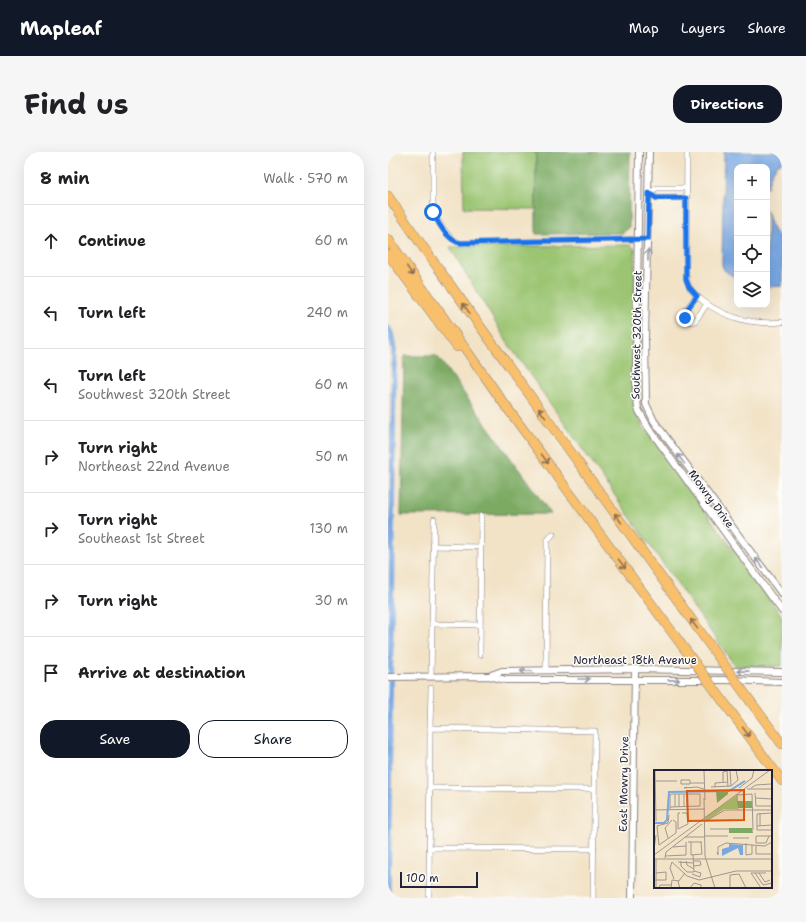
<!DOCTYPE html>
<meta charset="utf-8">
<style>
body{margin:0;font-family:"Shantell Sans",sans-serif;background:#f6f6f6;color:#202124}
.controls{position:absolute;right:12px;top:12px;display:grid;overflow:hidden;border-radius:8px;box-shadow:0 4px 16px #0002}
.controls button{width:36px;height:36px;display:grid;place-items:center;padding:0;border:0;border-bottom:1px solid #e0e0e0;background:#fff;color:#202124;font:20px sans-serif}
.scale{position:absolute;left:12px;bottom:10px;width:78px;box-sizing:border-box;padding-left:4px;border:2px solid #22223b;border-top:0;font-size:11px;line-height:14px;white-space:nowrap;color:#22223b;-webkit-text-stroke:3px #fdfcf7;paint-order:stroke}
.stop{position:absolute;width:12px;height:12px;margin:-9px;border:3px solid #1a73e8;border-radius:50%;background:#fff}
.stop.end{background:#1a73e8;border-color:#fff;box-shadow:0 1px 4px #0008}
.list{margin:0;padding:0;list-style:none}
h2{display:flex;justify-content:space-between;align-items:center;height:52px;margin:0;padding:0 16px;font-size:17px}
h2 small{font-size:13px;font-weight:400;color:#757577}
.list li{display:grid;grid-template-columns:26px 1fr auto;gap:12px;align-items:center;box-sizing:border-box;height:72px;padding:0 16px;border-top:1px solid #e0e0e0}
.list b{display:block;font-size:15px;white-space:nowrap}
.list p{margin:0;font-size:13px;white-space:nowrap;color:#757577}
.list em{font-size:13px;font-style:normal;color:#757577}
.actions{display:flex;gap:8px;padding:12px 16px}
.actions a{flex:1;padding:9px 0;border:1px solid #111827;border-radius:16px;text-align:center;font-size:14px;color:#111827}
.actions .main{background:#111827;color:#fff}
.icon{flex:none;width:22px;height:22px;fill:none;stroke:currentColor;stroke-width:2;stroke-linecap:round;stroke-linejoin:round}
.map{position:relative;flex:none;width:394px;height:746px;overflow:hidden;border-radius:16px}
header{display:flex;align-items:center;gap:24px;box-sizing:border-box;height:56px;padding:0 20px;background:#111827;color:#fff}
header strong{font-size:19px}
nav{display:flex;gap:22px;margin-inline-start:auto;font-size:14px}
.intro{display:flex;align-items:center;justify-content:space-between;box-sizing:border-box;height:96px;padding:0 24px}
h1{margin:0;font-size:28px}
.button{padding:10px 18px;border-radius:16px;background:#111827;color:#fff;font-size:14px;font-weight:700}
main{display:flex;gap:24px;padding:0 24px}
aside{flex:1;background:#fff;border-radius:16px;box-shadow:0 4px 16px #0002}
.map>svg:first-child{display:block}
</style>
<header>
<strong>Mapleaf</strong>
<nav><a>Map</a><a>Layers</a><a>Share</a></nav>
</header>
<div class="intro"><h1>Find us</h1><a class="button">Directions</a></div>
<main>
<aside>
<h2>8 min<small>Walk · 570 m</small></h2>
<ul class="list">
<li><svg class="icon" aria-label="ahead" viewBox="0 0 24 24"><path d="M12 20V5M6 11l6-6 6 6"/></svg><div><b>Continue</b></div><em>60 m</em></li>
<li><svg class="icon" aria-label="left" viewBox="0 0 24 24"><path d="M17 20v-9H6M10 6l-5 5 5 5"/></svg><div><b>Turn left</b></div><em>240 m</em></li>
<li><svg class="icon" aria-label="left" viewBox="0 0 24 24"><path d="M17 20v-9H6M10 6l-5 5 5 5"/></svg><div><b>Turn left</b><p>Southwest 320th Street</p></div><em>60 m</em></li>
<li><svg class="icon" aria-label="right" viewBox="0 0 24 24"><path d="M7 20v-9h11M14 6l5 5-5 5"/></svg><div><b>Turn right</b><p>Northeast 22nd Avenue</p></div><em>50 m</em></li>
<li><svg class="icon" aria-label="right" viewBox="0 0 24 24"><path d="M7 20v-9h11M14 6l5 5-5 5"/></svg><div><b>Turn right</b><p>Southeast 1st Street</p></div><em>130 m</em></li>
<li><svg class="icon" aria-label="right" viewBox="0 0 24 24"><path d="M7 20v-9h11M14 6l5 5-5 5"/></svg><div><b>Turn right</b></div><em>30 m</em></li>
<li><svg class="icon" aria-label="arrive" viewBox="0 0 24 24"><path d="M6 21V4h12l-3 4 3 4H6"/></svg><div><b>Arrive at destination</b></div></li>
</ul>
<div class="actions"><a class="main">Save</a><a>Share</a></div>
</aside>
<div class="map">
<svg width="394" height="746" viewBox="0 0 394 746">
<rect width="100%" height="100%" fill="#fdfcf7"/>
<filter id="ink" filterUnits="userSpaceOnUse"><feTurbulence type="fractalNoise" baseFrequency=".025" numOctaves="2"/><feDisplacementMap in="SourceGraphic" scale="8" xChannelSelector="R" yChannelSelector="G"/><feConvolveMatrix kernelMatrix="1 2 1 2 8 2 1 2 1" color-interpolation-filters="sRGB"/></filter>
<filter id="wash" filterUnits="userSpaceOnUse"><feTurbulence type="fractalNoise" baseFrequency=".012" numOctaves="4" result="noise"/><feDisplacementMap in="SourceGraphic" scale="16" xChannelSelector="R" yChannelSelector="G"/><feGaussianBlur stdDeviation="0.9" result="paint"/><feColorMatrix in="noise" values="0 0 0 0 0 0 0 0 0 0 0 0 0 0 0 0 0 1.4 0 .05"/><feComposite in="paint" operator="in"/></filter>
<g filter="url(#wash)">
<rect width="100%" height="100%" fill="#f2e3c7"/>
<g fill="#9bc572" stroke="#5e7456">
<polygon points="75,0 148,0 148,57 76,56"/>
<polygon points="242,93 247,97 245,243 246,254 253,272 394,464 394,514 347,514 119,190 62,95"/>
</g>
<g fill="#7caa64" stroke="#4f6650">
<polygon points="148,0 242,0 241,76 234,81 148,82"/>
<polygon points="16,204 49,204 163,362 13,363"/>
</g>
<g fill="#78a7e2" stroke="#4d648e">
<path d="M336 0H394V10C384 15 382 26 379 36V15H349V127L336 118 334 113Z"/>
<polygon points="379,59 385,78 394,87 394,134 379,135"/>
</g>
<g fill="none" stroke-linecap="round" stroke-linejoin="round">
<polyline stroke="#78a7e2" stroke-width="5.5" points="0,176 3,181 6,198 0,746"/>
</g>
</g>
<g filter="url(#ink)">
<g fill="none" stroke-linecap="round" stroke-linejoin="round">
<defs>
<g id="minor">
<path d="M45 0V58C49 69 61 89 73 91L260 87"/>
<path d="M299 0 298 121C298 134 305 141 315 149 337 166 366 173 394 170"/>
<polyline points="298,46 269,46 261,41 269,36 298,36"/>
<path d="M309 144C305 149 293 161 298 167 301 171 304 170 307 169L319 152"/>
<polyline points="45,394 92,395"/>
<polyline points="44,472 92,473"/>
<polyline points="92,503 93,364"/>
<polyline points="158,518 159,389 165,382"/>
<polyline points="43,524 46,367"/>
<polyline points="42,576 43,536"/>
<polyline points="43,636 206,637"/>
<polyline points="42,696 206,697"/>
<polyline points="41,746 42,576 207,579 205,746"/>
</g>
<g id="tertiary">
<polyline points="251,0 248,213 248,240 250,257 260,275 394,459"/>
<polyline points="261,0 257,187 258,252 266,269 394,442"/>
<polyline points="103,523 114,519 247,517 394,520"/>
<polyline points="0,525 101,524 118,528 337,528 394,530"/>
<polyline points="244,746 247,517"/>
</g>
<g id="motorway">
<polyline points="0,44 35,95 329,503"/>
<polyline points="0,87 117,253 301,503"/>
<polyline points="0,102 69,195"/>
<polyline points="335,549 394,629"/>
<polyline points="363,550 394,592"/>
</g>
</defs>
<use href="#minor" stroke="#8a8281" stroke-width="6"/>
<use href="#tertiary" stroke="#8a8281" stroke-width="8"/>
<use href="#motorway" stroke="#8a8281" stroke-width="10"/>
<use href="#minor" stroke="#fff" stroke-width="5"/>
<use href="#tertiary" stroke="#fff" stroke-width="6"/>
<use href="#motorway" stroke="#f8bf6c" stroke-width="9"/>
<defs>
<g id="motorway-bridge">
<polyline points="301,503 335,549"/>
<polyline points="329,503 363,550"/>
</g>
</defs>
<use href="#motorway-bridge" stroke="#8a8281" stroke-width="10" stroke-linecap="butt"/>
<use href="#motorway-bridge" stroke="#f8bf6c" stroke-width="9"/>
</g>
<defs><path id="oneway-shaft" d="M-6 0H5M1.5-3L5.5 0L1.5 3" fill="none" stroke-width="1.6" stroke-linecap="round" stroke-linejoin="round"/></defs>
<g stroke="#9c9ca7">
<use href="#oneway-shaft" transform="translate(260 103) rotate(-89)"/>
<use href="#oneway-shaft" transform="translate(293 307) rotate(-126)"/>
<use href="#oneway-shaft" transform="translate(371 411) rotate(-127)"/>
<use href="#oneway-shaft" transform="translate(138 519) rotate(179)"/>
<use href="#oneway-shaft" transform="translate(355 519) rotate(-179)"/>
<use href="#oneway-shaft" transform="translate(196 527)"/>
<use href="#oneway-shaft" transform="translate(286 528) rotate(1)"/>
</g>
<g stroke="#8d7054">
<use href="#oneway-shaft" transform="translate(22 119) rotate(55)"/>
<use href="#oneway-shaft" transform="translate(78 156) rotate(-126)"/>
<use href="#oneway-shaft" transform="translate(154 261) rotate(-126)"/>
<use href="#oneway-shaft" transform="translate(157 307) rotate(54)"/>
<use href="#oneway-shaft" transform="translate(230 366) rotate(-126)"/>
<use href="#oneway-shaft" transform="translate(234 412) rotate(54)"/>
<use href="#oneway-shaft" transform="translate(306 472) rotate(-126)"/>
<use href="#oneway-shaft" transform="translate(358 580) rotate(54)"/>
</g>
</g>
<g fill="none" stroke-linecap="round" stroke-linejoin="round" filter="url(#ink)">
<path stroke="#1a73e8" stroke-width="5" d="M45 60C50 71 60 89 73 91L260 87 261 41 268 46H298V127L301 135 309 144 297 160V166"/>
</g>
<g text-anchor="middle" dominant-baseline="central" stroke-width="3" stroke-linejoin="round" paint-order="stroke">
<g font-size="11" fill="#22223b" stroke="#fdfcf7">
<text transform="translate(249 183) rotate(-89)">Southwest 320th Street</text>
<text transform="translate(323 347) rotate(54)">Mowry Drive</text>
<text x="247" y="508">Northeast 18th Avenue</text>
<text transform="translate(236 632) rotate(-89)">East Mowry Drive</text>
</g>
</g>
<g transform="translate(266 618)">
<rect width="118" height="118" fill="#f2e3c7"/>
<path d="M83 25V39H70L52 51 51 47Z" fill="#9bc572"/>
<path d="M62 21H74V24L63 33ZM84 31H98V38H84ZM75 58H98L99 63H75Z" fill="#7caa64"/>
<path d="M75 74 89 75V85H86L84 78 68 86V79L75 77Z" fill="#78a7e2"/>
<path fill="none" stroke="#78a7e2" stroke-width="2" d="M0 53H10L13 50 15 22 75 21 91 11"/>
<path fill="none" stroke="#9f968f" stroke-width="1" d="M1 0 2 51M50 0 51 30M73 0 74 17M76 0 77 16M27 10H36V14H27ZM1 11H23M69 12V2L73 1M36 13H50M33 17 30 18 43 17 50 19M57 17 77 16 84 10 82 0M61 17V13L74 12M85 18 98 8 100 0M97 18 102 15 117 14M93 19H117M101 23 102 36H118M21 24V37M25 24V37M30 24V37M33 24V37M50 28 51 86 61 118M102 28 118 29M16 37 46 36V24H17L16 26V40M0 40 51 39M84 40 83 25 98 24 99 60M26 43H24V59L34 54 33 43H28M106 43V56M118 43 103 44V60H118M15 45 14 53 3 56 5 75 22 63V52L19 50M50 52 71 40H118M103 56 118 55M56 59H75M51 66H74M115 66 112 73H102V66H118M31 67H51M14 68 11 58 18 50M79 68H95M34 72H48M92 73V85L98 84V75M102 76V84H118M19 77 32 76M0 80 2 65M63 82 64 85V77L72 73 111 76 118 72M0 85 116 0M37 85 48 84 47 72M37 85V72M11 86 32 85V72M11 88 12 82 48 54M0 89H118M2 89V118M27 91V96L33 102M32 91 33 95 40 99M18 92 33 106 45 110 82 101H118M18 92 16 98 20 109M24 92 40 93M40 96 47 95 46 91H40M33 102H40L39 85M101 103 109 115 118 113M105 103 111 112 116 110M38 104 46 107 47 103 40 101M0 110H12V102L2 103M5 118 6 115H17M17 118 18 110 25 111M26 118 24 112 31 103M36 118 40 113 47 115V118M76 118V105L85 104 92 118M107 118 97 103H112"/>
<path fill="#de560e" fill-opacity="0.15" stroke="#de560e" stroke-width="2" d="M90 20V50L34 51 33 21Z"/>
<rect width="118" height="118" fill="none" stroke="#22223b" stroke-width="2"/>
</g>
</svg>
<div class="controls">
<button>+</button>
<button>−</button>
<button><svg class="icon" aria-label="locate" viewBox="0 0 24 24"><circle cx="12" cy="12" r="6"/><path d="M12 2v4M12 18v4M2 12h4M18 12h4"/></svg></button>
<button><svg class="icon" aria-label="layers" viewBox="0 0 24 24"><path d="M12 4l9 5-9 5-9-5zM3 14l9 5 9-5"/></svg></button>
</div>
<div class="scale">100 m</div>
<div class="stop" style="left:45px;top:60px"></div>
<div class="stop end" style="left:297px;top:166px"></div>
</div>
</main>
